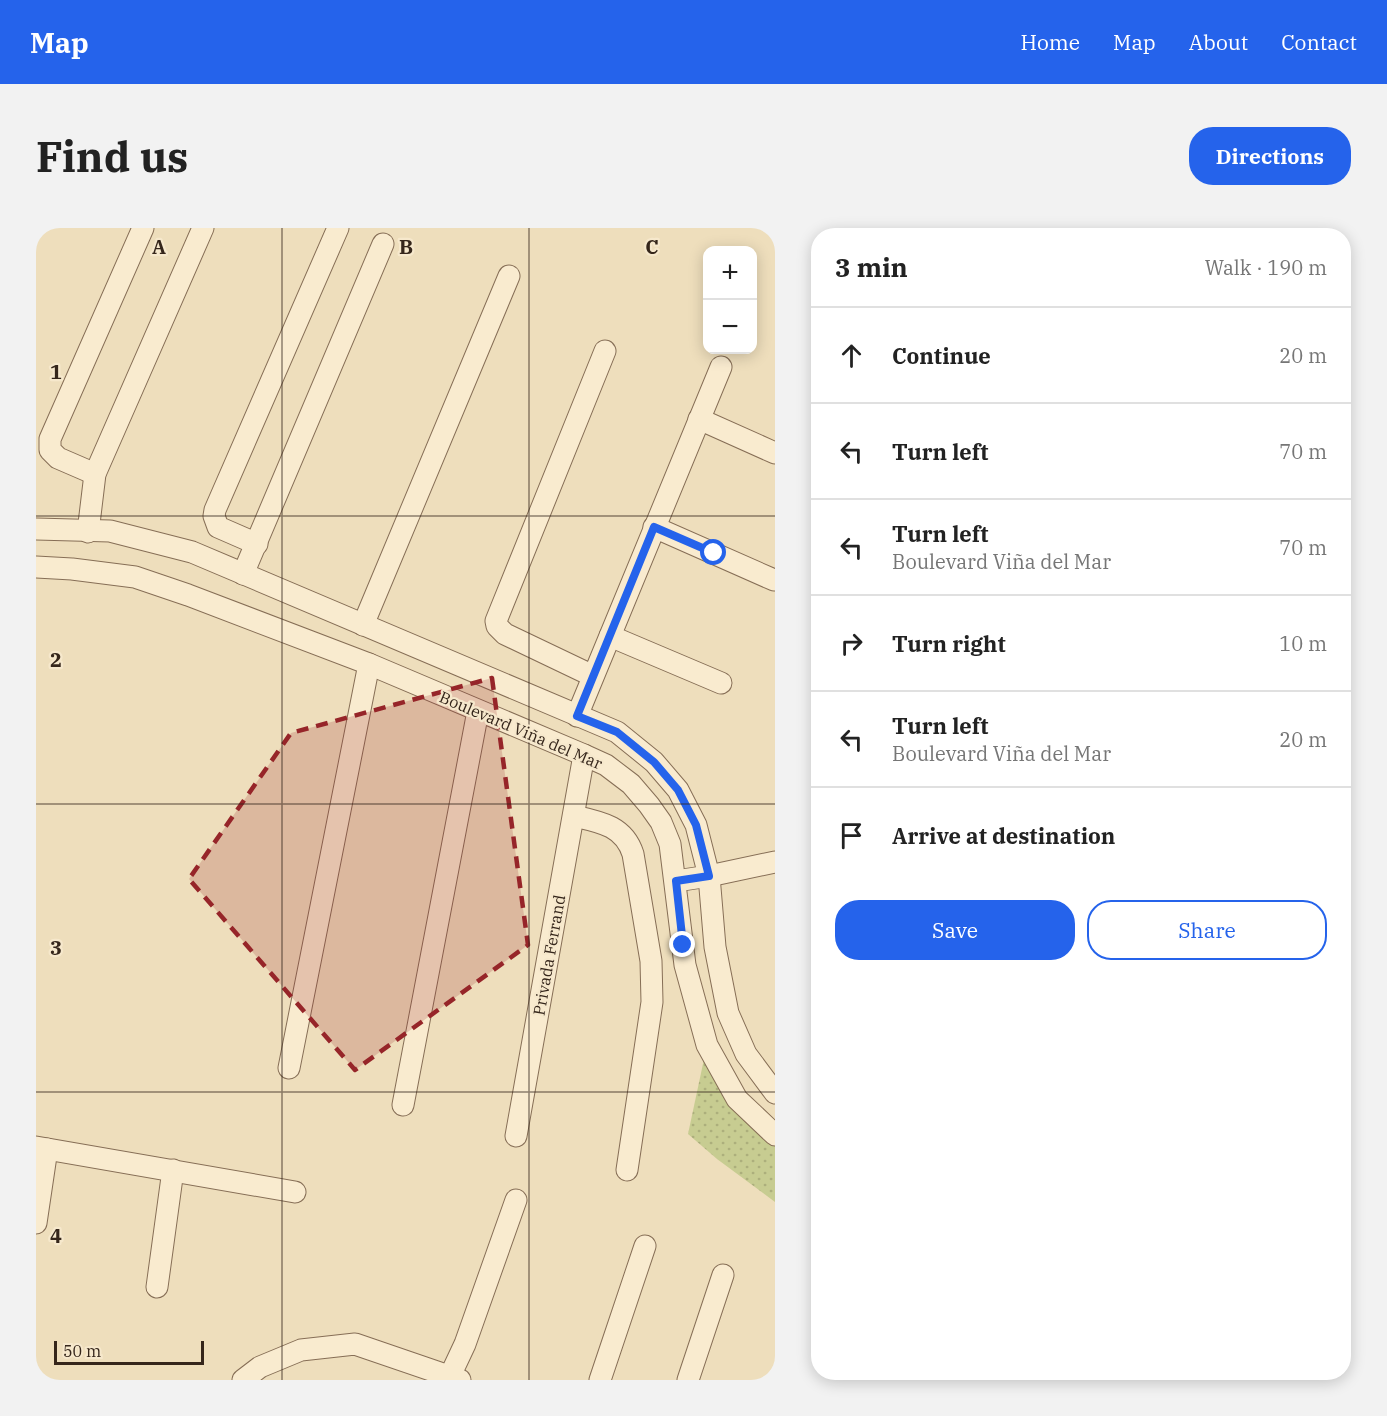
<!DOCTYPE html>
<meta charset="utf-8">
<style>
body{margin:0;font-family:"IBM Plex Serif",serif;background:#f2f2f2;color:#222}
.controls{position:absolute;right:18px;top:18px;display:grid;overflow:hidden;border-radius:12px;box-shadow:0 3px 15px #0003}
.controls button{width:54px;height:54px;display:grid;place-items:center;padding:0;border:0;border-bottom:2px solid #e0e0e0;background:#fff;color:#222;font:30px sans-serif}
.scale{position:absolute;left:18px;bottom:15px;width:150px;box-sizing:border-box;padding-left:6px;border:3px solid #35261b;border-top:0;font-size:16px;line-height:21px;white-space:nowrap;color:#35261b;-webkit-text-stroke:4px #f6e8cc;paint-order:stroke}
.stop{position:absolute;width:18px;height:18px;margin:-14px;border:4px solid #2563eb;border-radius:50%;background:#fff}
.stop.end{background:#2563eb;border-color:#fff;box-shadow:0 2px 6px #0008}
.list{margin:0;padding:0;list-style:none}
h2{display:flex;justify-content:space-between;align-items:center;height:78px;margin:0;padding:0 24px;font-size:26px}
h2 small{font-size:20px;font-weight:400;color:#767676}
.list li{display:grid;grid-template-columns:39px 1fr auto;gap:18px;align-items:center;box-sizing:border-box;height:96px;padding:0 24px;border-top:2px solid #e0e0e0}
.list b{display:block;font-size:22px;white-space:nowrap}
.list p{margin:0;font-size:20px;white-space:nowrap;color:#767676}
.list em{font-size:20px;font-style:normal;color:#767676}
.actions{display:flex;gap:12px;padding:18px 24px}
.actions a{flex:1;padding:14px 0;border:2px solid #2563eb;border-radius:24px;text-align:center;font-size:21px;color:#2563eb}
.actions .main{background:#2563eb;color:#fff}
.icon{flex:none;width:33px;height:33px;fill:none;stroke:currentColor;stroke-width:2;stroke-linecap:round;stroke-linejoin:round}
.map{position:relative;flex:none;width:739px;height:1152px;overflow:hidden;border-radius:24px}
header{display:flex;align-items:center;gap:36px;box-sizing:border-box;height:84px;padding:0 30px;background:#2563eb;color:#fff}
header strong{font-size:28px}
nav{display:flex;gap:33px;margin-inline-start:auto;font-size:21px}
.intro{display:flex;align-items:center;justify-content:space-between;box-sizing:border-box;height:144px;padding:0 36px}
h1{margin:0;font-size:42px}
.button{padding:15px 27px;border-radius:24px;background:#2563eb;color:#fff;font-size:21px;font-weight:700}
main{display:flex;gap:36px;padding:0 36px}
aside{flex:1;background:#fff;border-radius:24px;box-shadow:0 3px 15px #0003}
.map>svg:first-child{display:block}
</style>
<header>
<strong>Map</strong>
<nav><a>Home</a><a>Map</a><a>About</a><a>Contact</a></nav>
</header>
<div class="intro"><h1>Find us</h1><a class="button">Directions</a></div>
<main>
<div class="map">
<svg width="739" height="1152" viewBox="0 0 739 1152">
<defs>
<pattern id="park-dots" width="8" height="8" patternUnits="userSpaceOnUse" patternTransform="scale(1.5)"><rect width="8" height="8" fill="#c7cc91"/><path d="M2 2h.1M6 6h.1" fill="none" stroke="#acaf7c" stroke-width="1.8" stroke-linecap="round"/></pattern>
</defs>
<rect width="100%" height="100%" fill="#eedebc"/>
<polygon fill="url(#park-dots)" points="671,817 739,907 739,974 681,931 652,906"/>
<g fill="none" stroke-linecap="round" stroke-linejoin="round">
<defs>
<g id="minor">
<polyline points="663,191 739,225"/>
<polyline points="59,246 22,230 14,222 14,211 107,0"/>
<polyline points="618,299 738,352"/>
<polyline points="0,301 74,303 156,324 581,504 618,534 642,562 660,597 673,648 679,719 692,785 710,826 739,865"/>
<polyline points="52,304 59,246 167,0"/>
<polyline points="221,316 182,299 178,288 179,282 302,0"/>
<polyline points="0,339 36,341 99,349 152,367 333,436 548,527 570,537 595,556 613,577 625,594 634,616 649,737 671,817 701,871 739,907"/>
<polyline points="207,346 347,16"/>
<polyline points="327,397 473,48"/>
<polyline points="574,408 685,455"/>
<polyline points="557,448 469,406 461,398 460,393 569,123"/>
<polyline points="541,488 685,139"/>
<path d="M538 588C565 594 588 598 597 626L615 733 616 774 591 942"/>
<polyline points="640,653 673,648 739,634"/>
<polyline points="253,840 333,436"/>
<polyline points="367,877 442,483"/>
<polyline points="480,908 548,527"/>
<polyline points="0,919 259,964"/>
<polyline points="0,995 11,921"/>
<polyline points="121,1059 137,942"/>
<polyline points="414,1148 429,1116 480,972"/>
<polyline points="207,1152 224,1139 265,1122 319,1116 424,1152"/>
<polyline points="564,1152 609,1018"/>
<polyline points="652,1152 687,1047"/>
</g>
</defs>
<use href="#minor" stroke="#866e56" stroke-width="23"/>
<use href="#minor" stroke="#f9ebcf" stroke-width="21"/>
</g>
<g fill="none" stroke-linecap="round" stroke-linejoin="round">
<polyline stroke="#2563eb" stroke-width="8" points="647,717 640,653 673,648 660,597 642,562 618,534 581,504 541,488 618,299 678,325"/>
</g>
<path fill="#962529" fill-opacity="0.2" stroke="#962529" stroke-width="4.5" stroke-dasharray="12 8" stroke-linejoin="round" d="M456 450 492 717 319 842 153 651 255 505Z"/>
<path fill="none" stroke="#35261b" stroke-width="1.5" stroke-opacity="0.55" d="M246 0V1152M493 0V1152M0 288H739M0 576H739M0 864H739"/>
<g text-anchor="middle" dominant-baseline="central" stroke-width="4.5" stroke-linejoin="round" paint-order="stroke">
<g font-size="16" fill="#35261b" stroke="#f6e8cc">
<text transform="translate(485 502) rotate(23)">Boulevard Viña del Mar</text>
<text transform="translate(513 727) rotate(-80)">Privada Ferrand</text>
</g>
</g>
<g font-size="20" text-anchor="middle" font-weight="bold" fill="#35261b" stroke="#f6e8cc" stroke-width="4.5" stroke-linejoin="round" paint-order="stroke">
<text x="123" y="26">A</text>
<text x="370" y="26">B</text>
<text x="616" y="26">C</text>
<text x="20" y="151">1</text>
<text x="20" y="439">2</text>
<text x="20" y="727">3</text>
<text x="20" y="1015">4</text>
</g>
</svg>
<div class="controls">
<button>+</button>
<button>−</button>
</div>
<div class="scale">50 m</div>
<div class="stop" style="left:678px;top:325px"></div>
<div class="stop end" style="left:647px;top:717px"></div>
</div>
<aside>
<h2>3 min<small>Walk · 190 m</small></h2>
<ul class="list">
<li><svg class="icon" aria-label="ahead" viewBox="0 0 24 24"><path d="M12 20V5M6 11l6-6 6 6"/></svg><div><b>Continue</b></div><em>20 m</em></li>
<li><svg class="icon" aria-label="left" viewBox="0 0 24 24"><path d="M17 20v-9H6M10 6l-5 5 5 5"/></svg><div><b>Turn left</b></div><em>70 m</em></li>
<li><svg class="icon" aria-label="left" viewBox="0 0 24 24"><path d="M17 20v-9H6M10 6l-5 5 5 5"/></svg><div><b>Turn left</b><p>Boulevard Viña del Mar</p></div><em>70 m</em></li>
<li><svg class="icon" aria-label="right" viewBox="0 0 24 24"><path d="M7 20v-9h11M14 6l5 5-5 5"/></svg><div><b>Turn right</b></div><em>10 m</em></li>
<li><svg class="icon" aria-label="left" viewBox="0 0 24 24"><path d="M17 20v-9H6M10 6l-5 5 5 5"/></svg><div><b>Turn left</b><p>Boulevard Viña del Mar</p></div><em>20 m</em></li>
<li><svg class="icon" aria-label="arrive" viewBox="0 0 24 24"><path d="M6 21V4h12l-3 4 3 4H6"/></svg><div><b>Arrive at destination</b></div></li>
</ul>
<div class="actions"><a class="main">Save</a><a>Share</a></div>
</aside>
</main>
